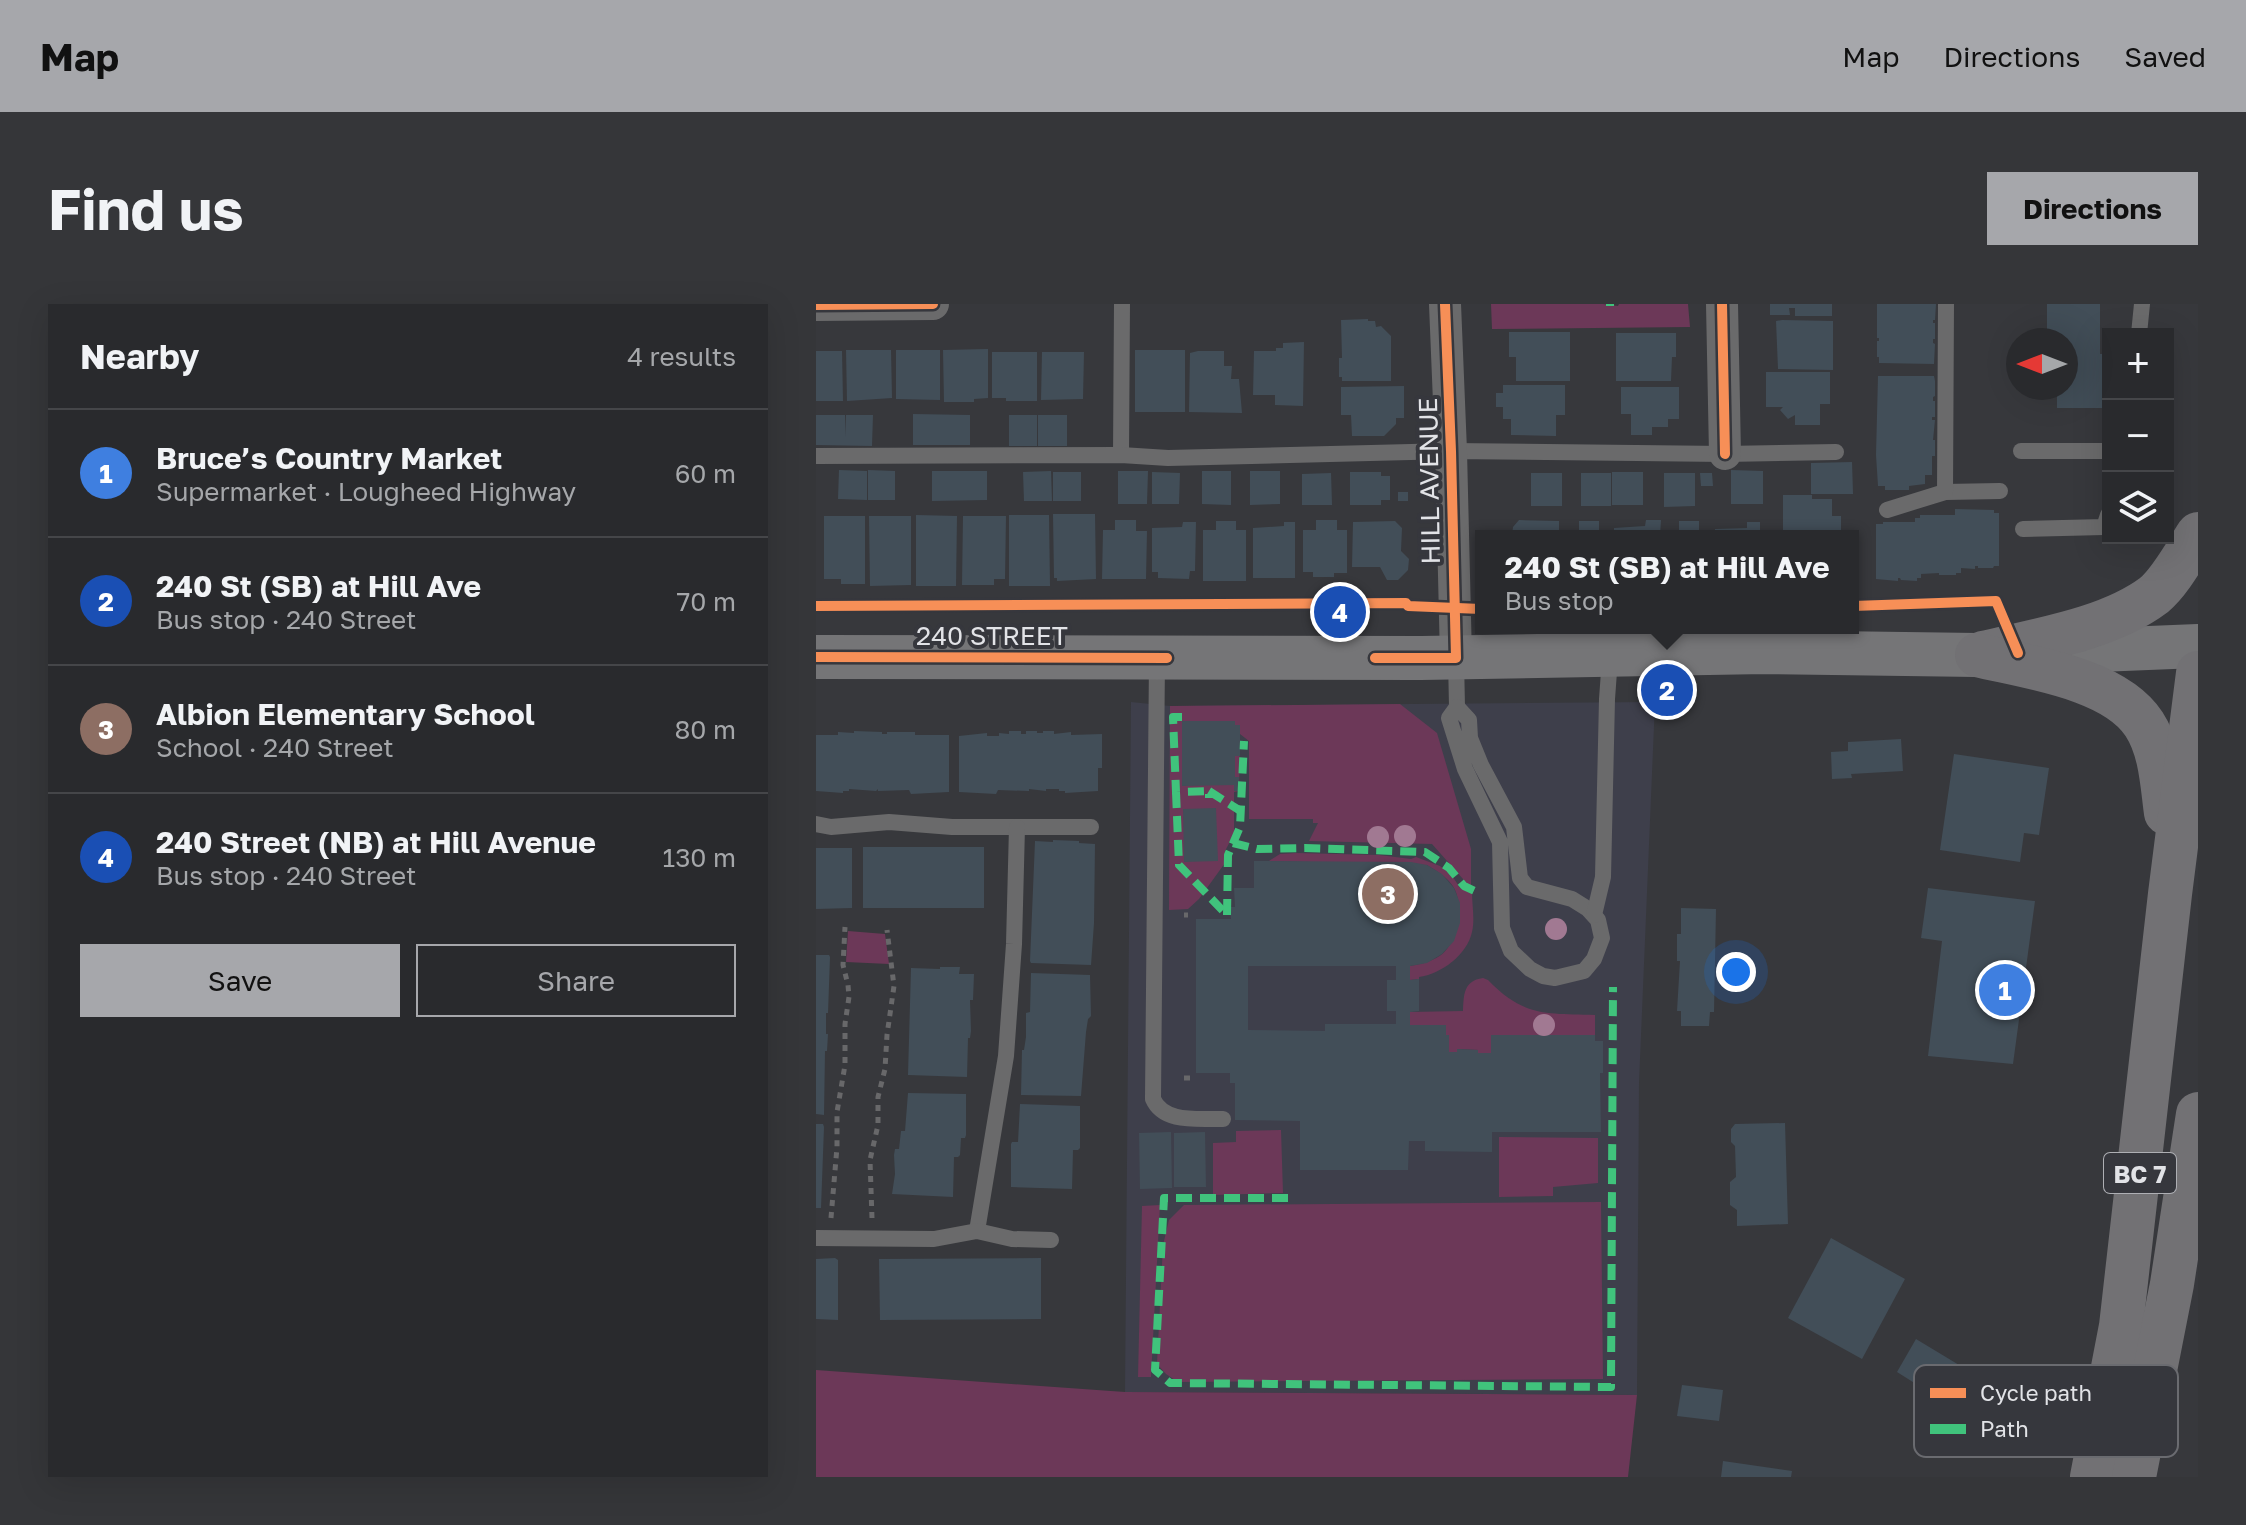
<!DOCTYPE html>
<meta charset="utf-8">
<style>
body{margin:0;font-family:"Golos Text",sans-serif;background:#353639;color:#f1f3f6}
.controls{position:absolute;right:24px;top:24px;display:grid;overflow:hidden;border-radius:0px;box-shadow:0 8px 32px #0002}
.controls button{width:72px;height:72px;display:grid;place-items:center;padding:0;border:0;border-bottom:2px solid #454649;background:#292a2d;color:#f1f3f6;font:40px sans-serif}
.compass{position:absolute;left:1190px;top:24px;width:72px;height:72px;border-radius:50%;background:#292a2d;box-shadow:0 8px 32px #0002;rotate:270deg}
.you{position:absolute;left:920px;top:668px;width:28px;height:28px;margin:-20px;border:6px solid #fff;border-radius:50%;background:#1a73e8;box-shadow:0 0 0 12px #1a73e833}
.badge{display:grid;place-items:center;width:52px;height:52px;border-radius:50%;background:#a6a7ab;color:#fff;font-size:26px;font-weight:700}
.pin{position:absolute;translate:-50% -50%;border:4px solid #fff;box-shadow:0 2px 8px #0006}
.popup{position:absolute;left:659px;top:226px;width:384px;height:104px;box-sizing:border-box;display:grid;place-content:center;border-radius:0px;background:#292a2d;filter:drop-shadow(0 2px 6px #0005);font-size:26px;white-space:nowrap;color:#a5a7aa}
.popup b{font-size:30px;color:#f1f3f6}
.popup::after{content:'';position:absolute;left:50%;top:100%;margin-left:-16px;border:16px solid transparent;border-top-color:#292a2d}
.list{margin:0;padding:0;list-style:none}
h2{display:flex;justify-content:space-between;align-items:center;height:104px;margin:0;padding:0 32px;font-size:34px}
h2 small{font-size:26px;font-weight:400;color:#a5a7aa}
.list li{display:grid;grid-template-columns:52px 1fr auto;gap:24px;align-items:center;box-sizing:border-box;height:128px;padding:0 32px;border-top:2px solid #454649}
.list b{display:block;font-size:30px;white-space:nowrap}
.list p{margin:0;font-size:26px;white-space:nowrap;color:#a5a7aa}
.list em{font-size:26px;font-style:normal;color:#a5a7aa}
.actions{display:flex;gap:16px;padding:24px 32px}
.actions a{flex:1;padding:18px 0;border:2px solid #a6a7ab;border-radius:0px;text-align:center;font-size:28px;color:#a6a7ab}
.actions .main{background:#a6a7ab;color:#111}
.icon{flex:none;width:44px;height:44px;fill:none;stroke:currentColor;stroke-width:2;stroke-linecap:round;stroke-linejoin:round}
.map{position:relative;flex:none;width:1382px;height:1173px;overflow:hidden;border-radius:0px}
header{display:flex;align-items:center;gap:48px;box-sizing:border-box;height:112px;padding:0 40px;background:#a6a7ab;color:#111}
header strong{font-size:38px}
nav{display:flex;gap:44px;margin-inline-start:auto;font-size:28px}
.intro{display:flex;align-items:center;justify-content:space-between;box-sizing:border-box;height:192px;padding:0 48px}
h1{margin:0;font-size:56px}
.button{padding:20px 36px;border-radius:0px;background:#a6a7ab;color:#111;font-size:28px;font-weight:700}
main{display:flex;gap:48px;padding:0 48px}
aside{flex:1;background:#292a2d;border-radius:0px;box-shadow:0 8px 32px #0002}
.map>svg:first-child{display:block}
</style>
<header>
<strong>Map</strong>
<nav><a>Map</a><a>Directions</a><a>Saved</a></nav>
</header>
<div class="intro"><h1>Find us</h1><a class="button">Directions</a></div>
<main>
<aside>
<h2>Nearby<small>4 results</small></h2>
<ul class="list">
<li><span class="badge" style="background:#3f7fe0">1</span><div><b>Bruce’s Country Market</b><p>Supermarket · Lougheed Highway</p></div><em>60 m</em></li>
<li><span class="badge" style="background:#1a4fb4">2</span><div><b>240 St (SB) at Hill Ave</b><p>Bus stop · 240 Street</p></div><em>70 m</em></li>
<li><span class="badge" style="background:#8d6e63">3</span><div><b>Albion Elementary School</b><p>School · 240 Street</p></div><em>80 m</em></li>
<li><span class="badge" style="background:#1a4fb4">4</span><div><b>240 Street (NB) at Hill Avenue</b><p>Bus stop · 240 Street</p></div><em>130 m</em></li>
</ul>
<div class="actions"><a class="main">Save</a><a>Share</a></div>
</aside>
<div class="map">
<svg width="1382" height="1173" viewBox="0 0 1382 1173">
<rect width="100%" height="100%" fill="#37383c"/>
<polygon fill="#3e3f4b" points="315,398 354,402 839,398 823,779 821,1091 309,1088"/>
<g fill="#6c3858">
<polygon points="675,0 787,0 802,2 803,0 872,0 874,23 676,25"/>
<polygon points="584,400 621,429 655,545 655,584 616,540 493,537 502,519 497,519 497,515 433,515 433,437 424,430 423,487 418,488 418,530 409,547 409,559 383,595 372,605 353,606 354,402"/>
<path d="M480 549 563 551 595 555 600 553 624 562 635 570 644 584 656 588C656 601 659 616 656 628 651 651 625 670 603 673V675L594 676V662C624 657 636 648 641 618 646 587 638 577 611 561L453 557 464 550Z"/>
<polygon points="32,627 69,630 73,660 30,658"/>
<path d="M667 674 672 676C709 714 730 709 779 711V731H675V749H662V746L642 745 641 748H633V731H630V721H594V708L647 707C648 691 647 677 667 674Z"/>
<polygon points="465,826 467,889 397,891 397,839 420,838 420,827"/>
<polygon points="683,833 782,834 782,879 737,883 737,892 683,893"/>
<polygon points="785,898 787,1075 362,1078 350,1070 341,1060 347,941 353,916 368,901"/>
<polygon points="344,901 335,1073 322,1073 326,902"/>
<polygon points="0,1066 309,1088 821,1091 812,1173 0,1173"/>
</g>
<g fill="#424e58" fill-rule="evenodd">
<polygon points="954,0 1016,0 1016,12 979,12 979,4 973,4 974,11 954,11"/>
<polygon points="1061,0 1120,0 1119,16 1117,16 1117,19 1119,19 1119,35 1117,35 1117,39 1119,40 1118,60 1063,59 1063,53 1061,53 1061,37 1063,37 1063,34 1061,34"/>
<polygon points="1231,0 1284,0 1284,50 1292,50 1292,104 1241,104 1241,84 1250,84 1250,36 1231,36"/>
<polygon points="552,15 552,17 559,17 560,23 565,22 575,32 575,77 526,77 526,73 523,73 523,54 526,54 525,16"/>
<polygon points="966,16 1017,17 1017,66 962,65 960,17"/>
<polygon points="693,28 754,28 754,77 700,77 700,53 693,53"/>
<polygon points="800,29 860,29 860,53 856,53 855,77 800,77"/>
<polygon points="488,38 487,102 459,101 459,91 437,91 438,47 460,47 460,44 467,44 467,39"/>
<polygon points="172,45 172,94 158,95 158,98 128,98 127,46"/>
<polygon points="30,46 75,46 76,94 31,97"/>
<polygon points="80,46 124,46 124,96 80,95"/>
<rect x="319" y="46" width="50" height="62"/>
<polygon points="0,47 26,47 27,97 0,97"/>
<polygon points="382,47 408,47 408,62 416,62 415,75 423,75 426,109 373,108 374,49"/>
<polygon points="176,48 221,48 221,97 190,97 190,94 176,94"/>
<polygon points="226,48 268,48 267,95 225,96"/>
<polygon points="950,68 1014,68 1014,100 1004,100 1004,121 979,121 979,111 972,115 964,106 967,103 950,103"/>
<polygon points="1062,72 1118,72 1119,77 1119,92 1117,93 1117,97 1119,97 1119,113 1116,113 1116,116 1119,116 1117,136 1119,136 1119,152 1116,152 1116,171 1109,171 1109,180 1093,182 1093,186 1069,186 1069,182 1062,182 1060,151"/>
<polygon points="687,81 749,81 749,111 740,111 740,132 695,131 695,115 687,115 687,103 680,103 680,89 687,89"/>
<polygon points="588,82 588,114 580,114 580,120 568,132 536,132 535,111 525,111 525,83"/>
<polygon points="805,83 863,83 863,115 852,115 852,123 836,123 836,131 815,131 815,110 805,110"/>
<polygon points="97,110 154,111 154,141 97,141"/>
<polygon points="0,111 29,111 29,133 30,111 57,111 56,142 0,141"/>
<rect x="193" y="111" width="28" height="31"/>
<rect x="222" y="111" width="29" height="31"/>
<polygon points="1036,158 1037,190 995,190 995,159"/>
<polygon points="23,166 51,167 51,196 22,195"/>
<polygon points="52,166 79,167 79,196 52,196"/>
<polygon points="915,166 947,167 947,200 915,200"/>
<polygon points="116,167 171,167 171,196 116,197"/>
<polygon points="235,167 236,197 208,197 207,168"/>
<polygon points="302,167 332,167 331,200 302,200"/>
<polygon points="386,167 415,167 415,201 386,200"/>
<polygon points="434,167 464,167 464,200 434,201"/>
<rect x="237" y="168" width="28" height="29"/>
<polygon points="336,168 364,169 363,200 336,200"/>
<polygon points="534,168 565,168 565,172 574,172 574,196 565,196 565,201 534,201"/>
<rect x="796" y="168" width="31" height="33"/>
<polygon points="515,169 516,201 486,201 486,170"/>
<rect x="715" y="169" width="31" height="33"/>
<rect x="765" y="169" width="30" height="33"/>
<polygon points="848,169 879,169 879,202 848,203"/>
<polygon points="884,169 896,169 897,182 885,182"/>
<rect x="582" y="188" width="10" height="9"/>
<polygon points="967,191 996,191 996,195 1016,195 1016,212 1025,212 1025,232 967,232"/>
<polygon points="1139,205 1178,206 1178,209 1183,209 1183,262 1178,262 1177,264 1162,264 1162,262 1159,262 1159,265 1145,264 1145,269 1140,269 1140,271 1123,271 1123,269 1105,270 1105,274 1101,274 1101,277 1085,276 1084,274 1082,274 1082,277 1060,275 1060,220 1067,220 1067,218 1099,218 1099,214 1104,214 1104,211 1139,211"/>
<polygon points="237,210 279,210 280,275 241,277 241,274 238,274"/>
<polygon points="100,211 141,212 140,282 100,282"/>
<polygon points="193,211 233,211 234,282 193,282"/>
<polygon points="8,212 49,212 49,280 25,280 25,275 8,275"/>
<polygon points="53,212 95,212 95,281 54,282"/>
<polygon points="147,212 190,212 189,275 178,275 178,281 146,281"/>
<polygon points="299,216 320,216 320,227 331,227 330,275 286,275 287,226 299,226"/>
<polygon points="500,216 521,216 521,226 531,226 531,269 518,269 518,273 497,273 497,268 487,268 487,226 500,226"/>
<polygon points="703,216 743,217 743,232 696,232 697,223"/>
<polygon points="830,216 845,216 844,232 798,232 798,224 829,222"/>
<polygon points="400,217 420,217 420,226 430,226 430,277 387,277 387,226 400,226"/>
<polygon points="579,217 586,224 585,247 593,255 592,266 582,276 571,276 564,263 536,263 537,218"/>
<polygon points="763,217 783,217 783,227 794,227 794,232 750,232 750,226 763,226"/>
<polygon points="863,217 883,217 883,227 891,227 891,232 849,232 849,226 863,226"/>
<polygon points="367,218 380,218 379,267 374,267 373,275 342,274 342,268 336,268 336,224 366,223"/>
<polygon points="468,218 479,218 479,274 437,274 437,224 468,222"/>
<polygon points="931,218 944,218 944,232 899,232 899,225 931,224"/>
<polygon points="366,417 419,417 419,421 424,421 424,452 419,452 419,473 423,473 423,487 418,487 418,481 366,482"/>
<polygon points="38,427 66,428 66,430 71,430 71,428 99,428 99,431 133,431 133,488 95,490 93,486 62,487 62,485 60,487 33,485 33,487 27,487 27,489 0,487 0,431 22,431 22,428 38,429"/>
<polygon points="193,427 205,427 205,430 210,430 210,427 221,427 221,429 227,429 227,427 238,427 238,430 255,428 255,431 286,430 286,464 282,464 282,487 249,489 249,487 243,487 243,485 230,485 230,487 213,485 213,487 182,486 180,490 143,488 143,432 171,429 171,432 183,432 183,429 193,430"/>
<polygon points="1085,435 1087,467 1035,470 1036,474 1016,475 1015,448 1032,447 1032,438"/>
<polygon points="1138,450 1233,464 1223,531 1208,529 1204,558 1124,546"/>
<polygon points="400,504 402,557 368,558 367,505"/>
<polygon points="237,536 263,537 263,539 279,540 278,619 275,661 215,659 214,657 219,537 237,538"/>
<rect x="47" y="543" width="121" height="61"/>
<polygon points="0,544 36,544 36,604 0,605"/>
<path d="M438 557 595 558 611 561 626 570 638 584 644 599V619L638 637 626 650 611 659 594 662V676L603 675V707L594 708V721H630V731H633V748H641V745L662 746V749H675V731H779V737H787V769H784L785 828H676V848L609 847V837H593L592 866H484V817L419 816V779H414V769H380V615H415L414 603H419L418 584H438ZM432 662H580V676H571V707H580V720H509V727L432 726Z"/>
<polygon points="1112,584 1219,597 1197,760 1112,752 1126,637 1105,634"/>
<polygon points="865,604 900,605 898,708 894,708 893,722 865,722 865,707 861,707 864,657 861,657 861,630 865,630"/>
<polygon points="0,651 13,651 14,653 12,709 10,709 10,730 12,730 11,747 9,747 8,811 0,810"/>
<polygon points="124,663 144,663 143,670 158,670 157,696 154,696 155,727 154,734 152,734 151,773 92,771 95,664 124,665"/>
<polygon points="215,669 274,671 275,712 272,715 270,728 265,792 205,791 206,746 208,746 210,733 210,709 214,708"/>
<polygon points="92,789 150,790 150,831 149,834 145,834 144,851 142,853 138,853 137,893 76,890 79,870 78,851 79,845 83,845 85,827 89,827"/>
<polygon points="204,800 264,802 264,844 262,846 257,846 256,885 195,883 195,840 196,838 202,838"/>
<polygon points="969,819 972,920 921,922 921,906 914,901 914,878 920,873 919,842 915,838 915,825 919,820"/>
<polygon points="0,820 7,820 8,823 5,904 0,904"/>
<polygon points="355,828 356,884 324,885 323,829"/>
<polygon points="389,828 390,883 358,883 358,829"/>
<polygon points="1015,934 1089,975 1046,1055 972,1014"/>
<polygon points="19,954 22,956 22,1016 0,1015 0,955"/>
<polygon points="225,954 225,1015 64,1016 63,955"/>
<polygon points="1100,1035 1148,1064 1127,1097 1081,1068"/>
<polygon points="866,1081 907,1086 903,1117 861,1112"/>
<polygon points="907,1157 976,1167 975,1173 905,1173"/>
</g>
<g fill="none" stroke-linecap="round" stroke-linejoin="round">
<g stroke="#68686a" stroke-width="5" stroke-dasharray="6 6" stroke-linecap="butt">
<polyline points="368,611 372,611"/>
<polyline points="368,774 374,774"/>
<polyline points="15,914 21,843 21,808 29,761 29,720 33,693 32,681 27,661 29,623"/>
<polyline points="56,914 54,856 62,821 62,793 69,765 71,731 78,682 71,626"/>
</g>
<g stroke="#6a6a6b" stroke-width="16">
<polyline points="1323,30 1326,0"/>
<polyline points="1205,147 1292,147"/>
<polyline points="305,151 306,0"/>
<polyline points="0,152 305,151 352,154 635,147 909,150 1020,148"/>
<polyline points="1129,188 1184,187"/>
<polyline points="1071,206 1129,188 1130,0"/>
<polyline points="1207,225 1288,223 1292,211"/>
<path d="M341 355 337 795C348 820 383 814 407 815"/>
<polyline points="640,355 641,403"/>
<polygon points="641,403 653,416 654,434 665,461 698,523 704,574 711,583 756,595 772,605 782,616 786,634 778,655 768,667 739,674 727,672 714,665 695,647 686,624 684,538 649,465 633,414"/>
<polyline points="0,520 15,523 73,518 136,523 275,523"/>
<polyline points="778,611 787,573 791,395 794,354"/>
<polyline points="161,927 190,752 198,640 201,523"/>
<polyline points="0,934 118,935 161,927 196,935 235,936"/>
</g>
<g stroke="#6a6a6b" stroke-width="32">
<polyline points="629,0 635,147 640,354"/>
<polyline points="906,0 909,150"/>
<polyline points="0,1 117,0"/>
</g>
<polyline stroke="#757577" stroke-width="44" points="0,353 605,354 949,348 1161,351 1382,342"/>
<g stroke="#727174" stroke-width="44">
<path d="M1167 349C1221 336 1293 325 1338 291 1355 277 1370 248 1382 230"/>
<path d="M1161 351C1211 363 1298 374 1328 420 1345 446 1346 480 1350 509"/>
<polyline points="1276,1173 1305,1022 1354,590 1382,369"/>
<polyline points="1318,1173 1356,980 1382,810"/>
</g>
<g stroke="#40c37c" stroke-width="8" stroke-dasharray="16 8" stroke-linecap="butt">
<polyline points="794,0 794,2"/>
<polyline points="366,413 357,413 360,488 393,487 393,494"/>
<polyline points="393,487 423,506"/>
<polyline points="360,488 363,561 411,611"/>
<polyline points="417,539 441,545 489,544 609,548 633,564 648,582 661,588"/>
<polyline points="411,611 412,551 424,523 428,437"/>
<polyline points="472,894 348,894 339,1066 354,1079 795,1083 797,683"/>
</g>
<defs>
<g id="cycleway">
<polyline points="906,0 909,150"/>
<polyline points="0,1 117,0"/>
<polyline points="0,302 590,299 592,302 665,305"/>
<polyline points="1037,302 1180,297 1202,349"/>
<polyline points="0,353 351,354"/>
<polyline points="559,354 640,354 635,147 629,0"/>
</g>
</defs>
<use href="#cycleway" stroke="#36373d" stroke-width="15"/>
<use href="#cycleway" stroke="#f78f57" stroke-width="10"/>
</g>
<g fill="#a17992">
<circle cx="589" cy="532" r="11"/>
<circle cx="562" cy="533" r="11"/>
<circle cx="740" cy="625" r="11"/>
<circle cx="728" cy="721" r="11"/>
</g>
<g text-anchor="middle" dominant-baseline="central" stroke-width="8" stroke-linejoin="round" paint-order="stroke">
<rect fill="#36373d" stroke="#aeafb4" stroke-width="2" x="1288" y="849" width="72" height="40" rx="6"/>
<g font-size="24" font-weight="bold" fill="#e2e3e7">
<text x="1324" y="869">BC 7</text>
</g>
<g font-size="26" fill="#e2e3e7" stroke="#36373d">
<text transform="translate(613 177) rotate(-91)">HILL AVENUE</text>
<text x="176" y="331">240 STREET</text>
</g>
</g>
<rect x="1098" y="1061" width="264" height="92" rx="12" fill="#36373d" stroke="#6a6b70" stroke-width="2"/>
<rect x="1114" y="1084" width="36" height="10" fill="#f78f57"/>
<rect x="1114" y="1120" width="36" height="10" fill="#40c37c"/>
<g font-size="22" fill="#e2e3e7">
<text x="1164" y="1097">Cycle path</text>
<text x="1164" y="1133">Path</text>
</g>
</svg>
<div class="controls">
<button>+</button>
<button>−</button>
<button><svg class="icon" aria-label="layers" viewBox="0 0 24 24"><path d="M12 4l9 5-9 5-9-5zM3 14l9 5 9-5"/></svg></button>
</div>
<svg class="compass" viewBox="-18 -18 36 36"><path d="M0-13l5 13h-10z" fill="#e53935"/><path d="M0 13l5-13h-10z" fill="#a5a7aa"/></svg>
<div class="you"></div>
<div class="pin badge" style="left:1189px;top:686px;background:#3f7fe0">1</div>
<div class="pin badge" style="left:851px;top:386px;background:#1a4fb4">2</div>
<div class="popup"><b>240 St (SB) at Hill Ave</b>Bus stop</div>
<div class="pin badge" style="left:572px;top:590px;background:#8d6e63">3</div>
<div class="pin badge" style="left:524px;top:308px;background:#1a4fb4">4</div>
</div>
</main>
